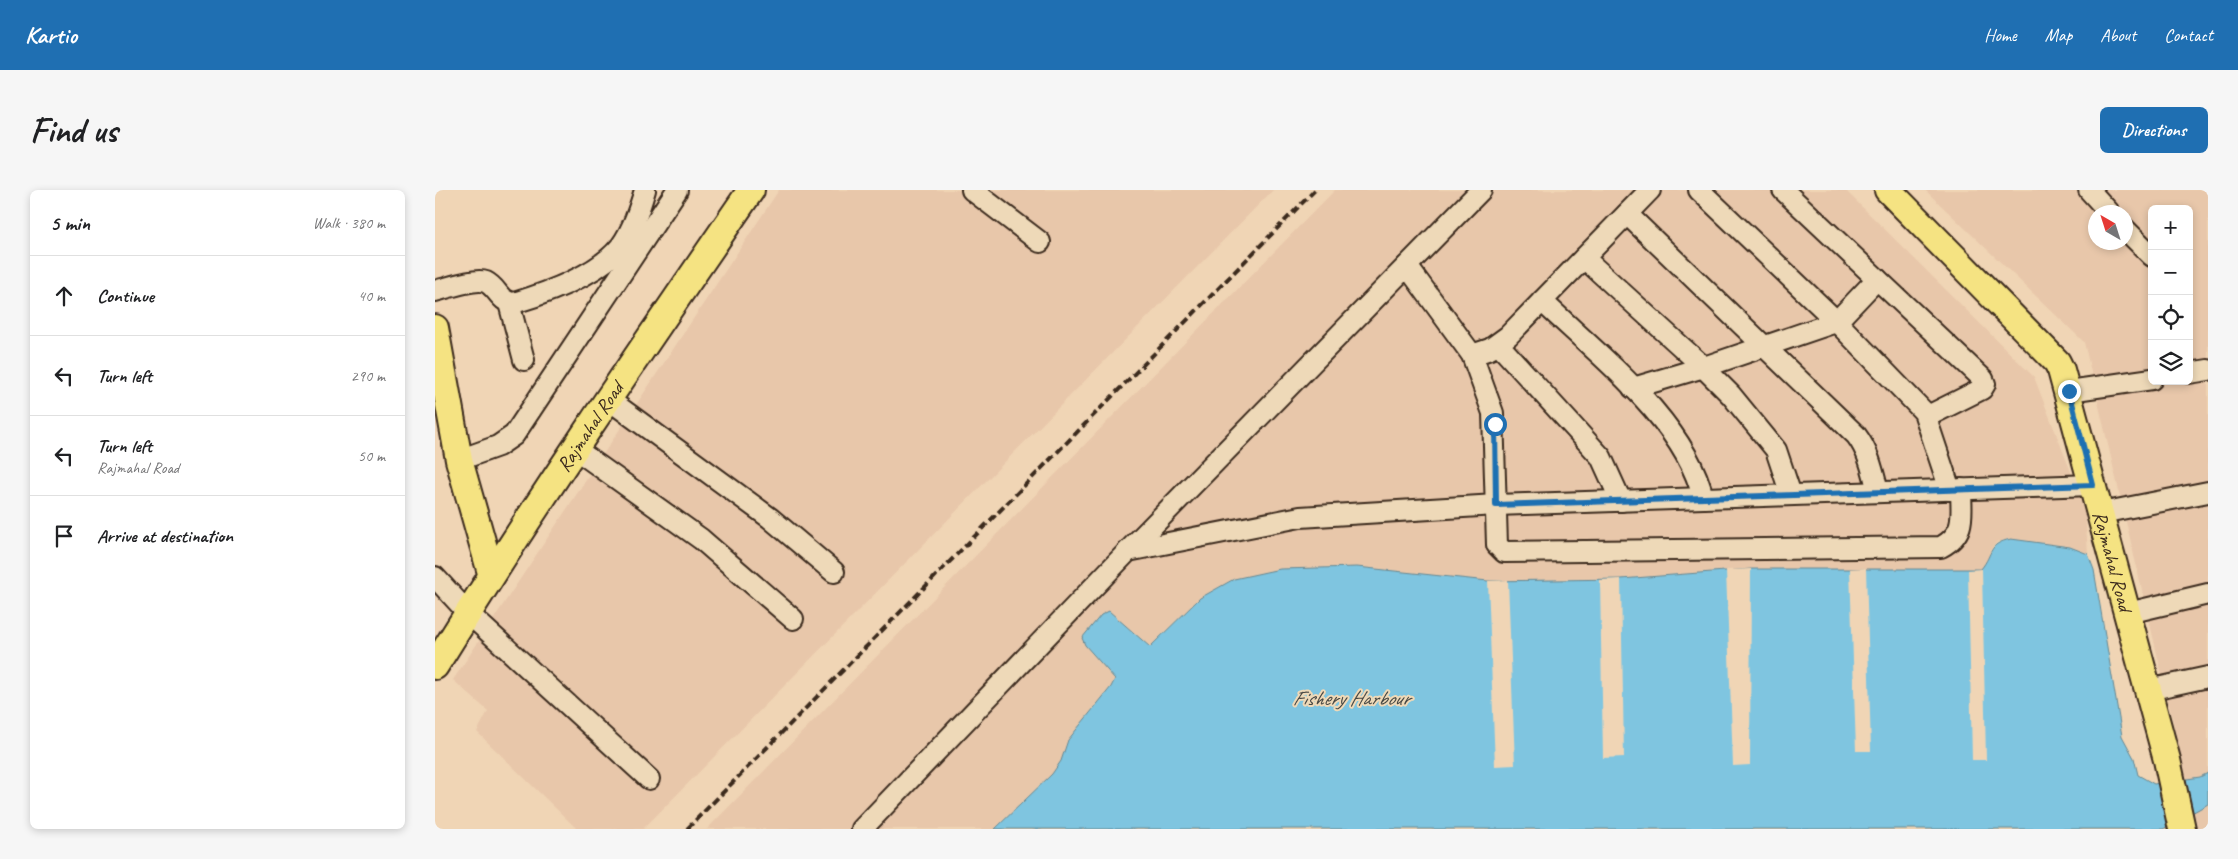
<!DOCTYPE html>
<meta charset="utf-8">
<style>
body{margin:0;font-family:Caveat,sans-serif;background:#f6f6f6;color:#202124}
.controls{position:absolute;right:15px;top:15px;display:grid;overflow:hidden;border-radius:8px;box-shadow:0 2px 8px #0003}
.controls button{width:45px;height:45px;display:grid;place-items:center;padding:0;border:0;border-bottom:1px solid #e0e0e0;background:#fff;color:#202124;font:25px sans-serif}
.compass{position:absolute;left:1653px;top:15px;width:45px;height:45px;border-radius:50%;background:#fff;box-shadow:0 2px 8px #0003;rotate:321deg}
.stop{position:absolute;width:15px;height:15px;margin:-11px;border:4px solid #1f6fb2;border-radius:50%;background:#fff}
.stop.end{background:#1f6fb2;border-color:#fff;box-shadow:0 1px 5px #0008}
.list{margin:0;padding:0;list-style:none}
h2{display:flex;justify-content:space-between;align-items:center;height:65px;margin:0;padding:0 20px;font-size:21px}
h2 small{font-size:16px;font-weight:400;color:#757577}
.list li{display:grid;grid-template-columns:32px 1fr auto;gap:15px;align-items:center;box-sizing:border-box;height:80px;padding:0 20px;border-top:1px solid #e0e0e0}
.list b{display:block;font-size:19px;white-space:nowrap}
.list p{margin:0;font-size:16px;white-space:nowrap;color:#757577}
.list em{font-size:16px;font-style:normal;color:#757577}
.icon{flex:none;width:28px;height:28px;fill:none;stroke:currentColor;stroke-width:2;stroke-linecap:round;stroke-linejoin:round}
.map{position:relative;flex:none;width:1773px;height:639px;overflow:hidden;border-radius:8px}
header{display:flex;align-items:center;gap:30px;box-sizing:border-box;height:70px;padding:0 25px;background:#1f6fb2;color:#fff}
header strong{font-size:24px}
nav{display:flex;gap:28px;margin-inline-start:auto;font-size:18px}
.intro{display:flex;align-items:center;justify-content:space-between;box-sizing:border-box;height:120px;padding:0 30px}
h1{margin:0;font-size:35px}
.button{padding:12px 22px;border-radius:8px;background:#1f6fb2;color:#fff;font-size:18px;font-weight:700}
main{display:flex;gap:30px;padding:0 30px}
aside{flex:1;background:#fff;border-radius:8px;box-shadow:0 2px 8px #0003}
.map>svg:first-child{display:block}
</style>
<header>
<strong>Kartio</strong>
<nav><a>Home</a><a>Map</a><a>About</a><a>Contact</a></nav>
</header>
<div class="intro"><h1>Find us</h1><a class="button">Directions</a></div>
<main>
<aside>
<h2>5 min<small>Walk · 380 m</small></h2>
<ul class="list">
<li><svg class="icon" aria-label="ahead" viewBox="0 0 24 24"><path d="M12 20V5M6 11l6-6 6 6"/></svg><div><b>Continue</b></div><em>40 m</em></li>
<li><svg class="icon" aria-label="left" viewBox="0 0 24 24"><path d="M17 20v-9H6M10 6l-5 5 5 5"/></svg><div><b>Turn left</b></div><em>290 m</em></li>
<li><svg class="icon" aria-label="left" viewBox="0 0 24 24"><path d="M17 20v-9H6M10 6l-5 5 5 5"/></svg><div><b>Turn left</b><p>Rajmahal Road</p></div><em>50 m</em></li>
<li><svg class="icon" aria-label="arrive" viewBox="0 0 24 24"><path d="M6 21V4h12l-3 4 3 4H6"/></svg><div><b>Arrive at destination</b></div></li>
</ul>
</aside>
<div class="map">
<svg width="1773" height="639" viewBox="0 0 1773 639">
<rect width="100%" height="100%" fill="#f0d5b5"/>
<filter id="ink" filterUnits="userSpaceOnUse"><feTurbulence type="fractalNoise" baseFrequency=".02" numOctaves="2"/><feDisplacementMap in="SourceGraphic" scale="10" xChannelSelector="R" yChannelSelector="G"/><feConvolveMatrix kernelMatrix="1 2 1 2 8 2 1 2 1" color-interpolation-filters="sRGB"/></filter>
<g filter="url(#ink)">
<g fill="#e8c7aa" fill-rule="evenodd">
<polygon points="344,0 838,0 208,639 142,639 42,542 53,521 18,490"/>
<polygon points="900,0 1410,0 1599,187 1650,318 1653,364 1635,357 1576,349 1562,352 1555,360 1553,371 1547,379 1316,379 1186,389 1053,391 922,377 845,379 800,389 765,408 715,457 674,421 676,483 680,488 676,497 633,550 627,571 617,584 560,639 272,639"/>
<path d="M1490 0H1773V639H1763L1649 152ZM1717 19H1754V191H1717ZM1660 22H1690V52H1660Z"/>
</g>
<path fill="#7fc5e0" stroke="#648792" d="M1576 349 1635 357 1653 364 1659 380 1687 546 1699 568 1703 585 1719 594 1765 587 1773 583V614L1728 639H560L617 584 626 571 633 550 676 497 680 489 650 455 647 448 666 425 674 421 715 457 765 408 799 389 845 379 922 377 1053 391 1186 389 1316 379H1546C1559 363 1552 354 1576 349Z"/>
<g fill="#f0d5b5">
<polygon points="1431,378 1436,561 1421,561 1415,379"/>
<polygon points="1316,379 1315,575 1298,576 1291,380"/>
<polygon points="1547,379 1551,570 1537,570 1533,380"/>
<polygon points="1186,389 1189,567 1168,568 1165,390"/>
<polygon points="1073,390 1080,575 1060,576 1053,391"/>
</g>
<g fill="none" stroke-linecap="round" stroke-linejoin="round">
<defs>
<g id="minor">
<polyline points="537,0 605,52"/>
<polyline points="1264,0 1401,131 1489,222 1515,300"/>
<polyline points="1348,0 1548,189 1550,194 1547,199 1493,226"/>
<polyline points="1654,0 1674,22"/>
<path d="M1192 24 1421 245C1434 262 1438 282 1443 302"/>
<polyline points="1690,39 1717,66"/>
<polyline points="1149,68 1263,172 1296,205 1341,260 1356,305"/>
<path d="M972 76 1037 165 1058 223 1062 355 1069 362 1506 357C1532 343 1526 324 1526 299"/>
<path d="M0 101C12 98 40 88 51 92 63 98 64 112 79 113 112 103 164 84 186 56 198 39 204 20 210 0"/>
<path d="M1107 111C1162 164 1251 232 1268 308"/>
<polyline points="74,113 89,170"/>
<polyline points="1063,154 1166,267 1186,311"/>
<polyline points="1037,165 1055,159 1073,146 1215,0"/>
<polyline points="1754,183 1773,180"/>
<polyline points="1198,198 1269,177 1398,133 1404,129 1442,89"/>
<polyline points="1634,201 1717,189"/>
<polyline points="173,209 335,328 399,382"/>
<polyline points="139,258 266,349 358,429"/>
<polyline points="24,270 63,256 79,245 242,0"/>
<polyline points="1666,323 1773,302"/>
<polyline points="693,361 865,327 1061,315 1658,295"/>
<polyline points="0,387 33,423 214,589"/>
<polyline points="1693,423 1773,404"/>
<polyline points="1713,500 1773,487"/>
<polyline points="427,639 693,361 1046,0"/>
</g>
<g id="major">
<path id="s1" d="M1453 0 1622 172 1626 180 1732 570 1747 639"/>
<polyline points="0,138 24,270 56,383"/>
<path id="s2" d="M0 476C100 314 208 157 316 0"/>
</g>
</defs>
<use href="#minor" stroke="#3b2a1e" stroke-width="24"/>
<use href="#major" stroke="#3b2a1e" stroke-width="30"/>
<use href="#minor" stroke="#eed9b8" stroke-width="20"/>
<use href="#major" stroke="#f5e382" stroke-width="26"/>
<polyline stroke="#3b2a1e" stroke-width="4" stroke-dasharray="8 4" stroke-linecap="butt" points="252,639 880,0"/>
</g>
</g>
<g fill="none" stroke-linecap="round" stroke-linejoin="round" filter="url(#ink)">
<polyline stroke="#1f6fb2" stroke-width="6" points="1060,234 1061,315 1658,295 1634,201"/>
</g>
<g text-anchor="middle" dominant-baseline="central" stroke-width="4" stroke-linejoin="round" paint-order="stroke">
<g font-size="20" fill="#3b2a1e" stroke="#eed9b8">
<text stroke="none"><textPath href="#s2" startOffset="285">Rajmahal Road</textPath></text>
<text stroke="none"><textPath href="#s1" startOffset="448">Rajmahal Road</textPath></text>
</g>
<g font-size="21" font-style="italic" fill="#494945" stroke="#eed9b8">
<text x="916" y="508">Fishery Harbour</text>
</g>
</g>
</svg>
<div class="controls">
<button>+</button>
<button>−</button>
<button><svg class="icon" aria-label="locate" viewBox="0 0 24 24"><circle cx="12" cy="12" r="6"/><path d="M12 2v4M12 18v4M2 12h4M18 12h4"/></svg></button>
<button><svg class="icon" aria-label="layers" viewBox="0 0 24 24"><path d="M12 4l9 5-9 5-9-5zM3 14l9 5 9-5"/></svg></button>
</div>
<svg class="compass" viewBox="-18 -18 36 36"><path d="M0-13l5 13h-10z" fill="#e53935"/><path d="M0 13l5-13h-10z" fill="#757577"/></svg>
<div class="stop" style="left:1060px;top:234px"></div>
<div class="stop end" style="left:1634px;top:201px"></div>
</div>
</main>
